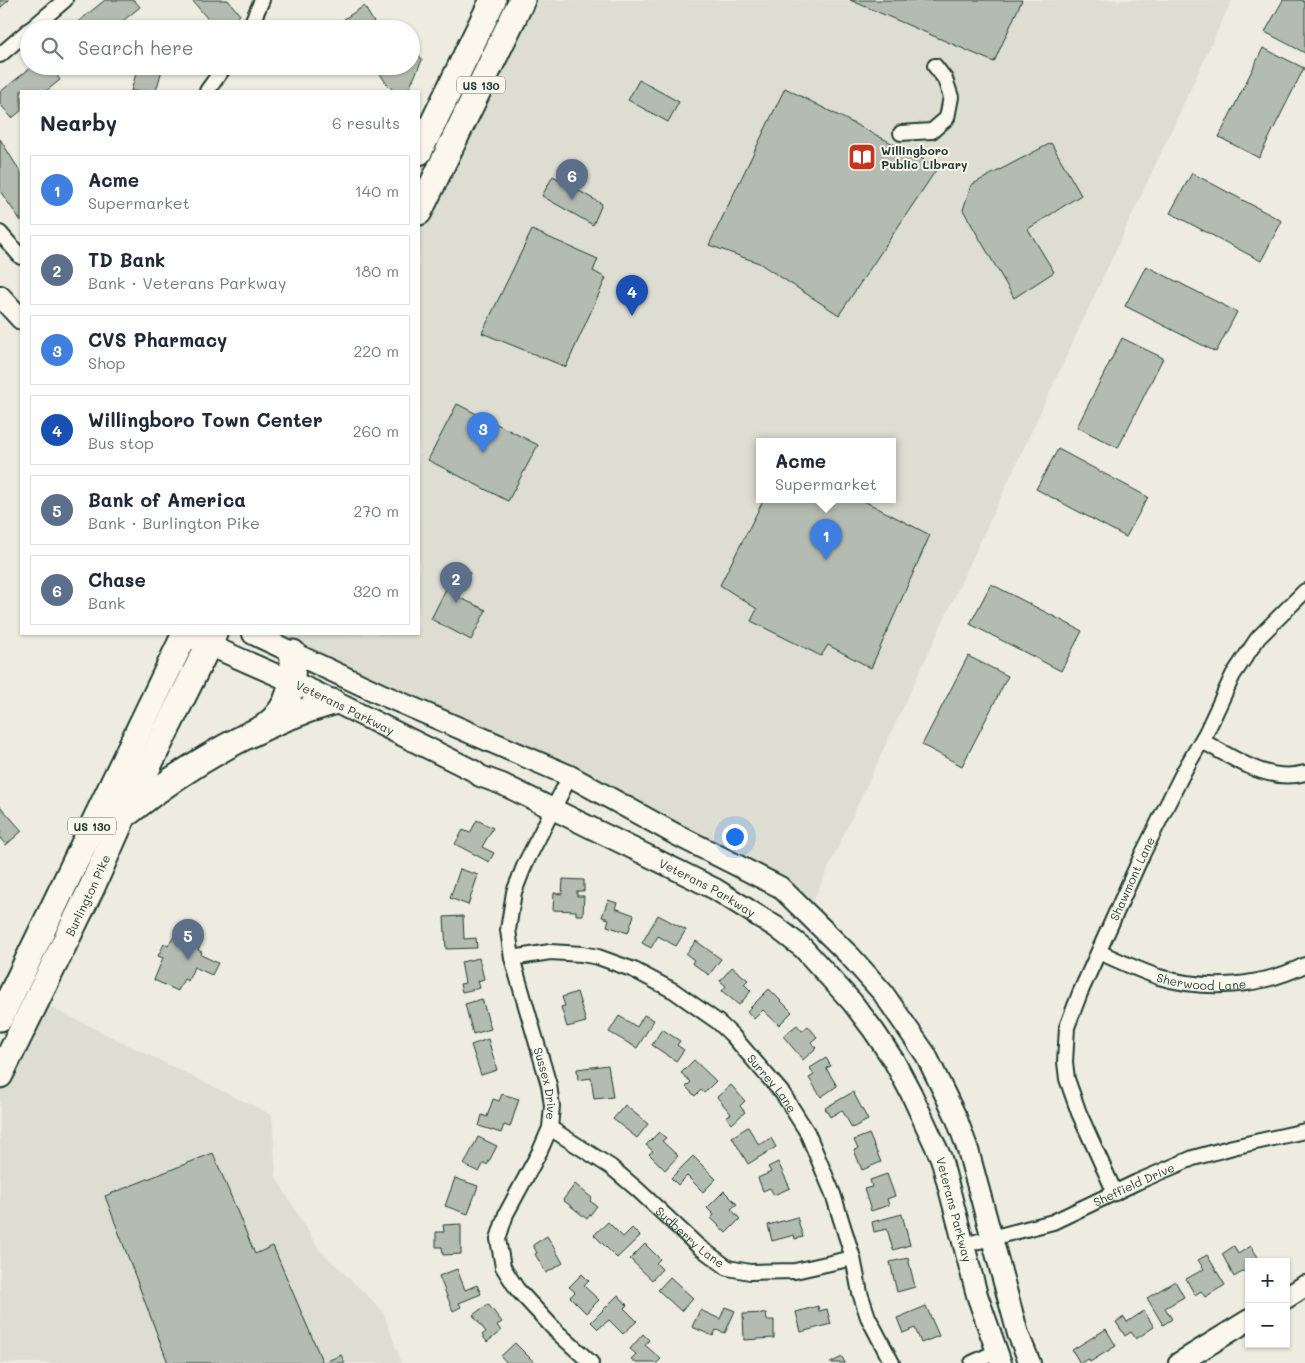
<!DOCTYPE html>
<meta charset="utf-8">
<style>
body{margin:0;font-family:Mali,sans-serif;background:#f6f6f7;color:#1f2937}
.controls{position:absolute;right:15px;bottom:15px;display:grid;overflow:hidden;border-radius:0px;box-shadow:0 1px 4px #0004}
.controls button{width:45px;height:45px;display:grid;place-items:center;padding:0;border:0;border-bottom:1px solid #e0e1e3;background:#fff;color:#1f2937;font:25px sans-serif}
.you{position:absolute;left:734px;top:836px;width:18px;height:18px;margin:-12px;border:4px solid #fff;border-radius:50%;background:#1a73e8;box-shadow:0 0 0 8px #1a73e833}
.badge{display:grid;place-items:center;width:32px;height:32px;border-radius:50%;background:#db2777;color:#fff;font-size:16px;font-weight:700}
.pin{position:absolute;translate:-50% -41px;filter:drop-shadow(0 1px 2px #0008)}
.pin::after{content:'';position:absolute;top:26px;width:18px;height:15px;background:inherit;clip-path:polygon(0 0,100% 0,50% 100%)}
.popup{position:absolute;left:756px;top:438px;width:140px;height:65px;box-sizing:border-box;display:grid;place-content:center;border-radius:0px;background:#fff;filter:drop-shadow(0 1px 4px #0005);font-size:16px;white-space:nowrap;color:#747a83}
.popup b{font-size:19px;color:#1f2937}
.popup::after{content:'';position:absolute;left:50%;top:100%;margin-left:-10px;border:10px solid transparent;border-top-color:#fff}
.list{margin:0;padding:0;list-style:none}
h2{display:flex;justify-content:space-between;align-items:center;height:65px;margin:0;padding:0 20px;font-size:21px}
h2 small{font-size:16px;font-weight:400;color:#747a83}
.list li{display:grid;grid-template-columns:32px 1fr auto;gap:15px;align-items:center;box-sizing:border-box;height:70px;margin:0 10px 10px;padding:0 10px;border:1px solid #e0e1e3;border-radius:0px}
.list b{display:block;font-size:19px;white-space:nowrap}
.list p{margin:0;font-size:16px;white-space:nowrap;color:#747a83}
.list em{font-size:16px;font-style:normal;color:#747a83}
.icon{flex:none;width:28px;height:28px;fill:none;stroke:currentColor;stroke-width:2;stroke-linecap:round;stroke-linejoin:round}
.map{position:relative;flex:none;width:1305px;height:1363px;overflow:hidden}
.search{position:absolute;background:#fff;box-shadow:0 1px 4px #0004;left:20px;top:20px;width:400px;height:55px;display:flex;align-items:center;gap:12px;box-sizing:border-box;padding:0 18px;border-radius:28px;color:#747a83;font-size:19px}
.panel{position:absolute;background:#fff;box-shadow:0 1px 4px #0004;left:20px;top:90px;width:400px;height:545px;border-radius:0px}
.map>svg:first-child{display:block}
</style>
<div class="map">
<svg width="1305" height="1363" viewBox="0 0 1305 1363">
<rect width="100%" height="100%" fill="#eeece1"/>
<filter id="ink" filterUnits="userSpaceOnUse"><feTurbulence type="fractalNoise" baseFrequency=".02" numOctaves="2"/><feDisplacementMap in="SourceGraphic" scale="10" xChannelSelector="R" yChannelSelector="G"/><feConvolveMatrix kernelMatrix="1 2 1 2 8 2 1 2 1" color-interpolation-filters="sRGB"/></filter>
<g filter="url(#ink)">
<g fill="#ddddd2" fill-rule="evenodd">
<path d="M522 0H1232L807 914 780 887 253 634H419V212ZM760 441H892V499H760Z"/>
<polygon points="36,1000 272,1115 276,1177 318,1248 382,1310 402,1363 0,1363 0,1075"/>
</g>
<g fill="#b4bbb0" stroke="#1f3d34">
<polygon points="0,0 9,0 0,8"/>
<polygon points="105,0 134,0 140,7 113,29 69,29"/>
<polygon points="192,0 228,0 240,15 223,29 216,29"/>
<polygon points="850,0 1022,0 994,62"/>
<polygon points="1283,0 1301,0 1305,2 1305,53 1265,32"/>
<polygon points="364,6 378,29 350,29 344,19"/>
<polygon points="415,48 422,60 408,91 394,91 386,83 375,66 411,66 411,51"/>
<polygon points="1263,48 1304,68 1259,158 1219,137"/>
<polygon points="33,66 66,66 56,74 60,80 46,91 21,91 21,111 12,118 0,104 0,92"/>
<polygon points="138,66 147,66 162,70 156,91 131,91"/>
<polygon points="639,80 679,102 668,122 628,100"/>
<polygon points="785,88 938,167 839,315 759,263 709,245"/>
<polygon points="0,139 21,173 21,221 0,191"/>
<polygon points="1051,143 1081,195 1028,229 1054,272 1014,298 963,210 971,185"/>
<polygon points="1192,173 1282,221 1261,261 1170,213"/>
<polygon points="553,176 602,204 593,225 542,196"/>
<polygon points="532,230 598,259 593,271 606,278 566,367 482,333"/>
<polygon points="1146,266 1237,312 1216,352 1125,306"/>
<polygon points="1122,338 1163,358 1118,448 1077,427"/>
<polygon points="457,404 538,445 508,501 428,460"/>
<polygon points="1058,449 1148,497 1126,537 1036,489"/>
<polygon points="764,499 860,499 930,535 871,668 828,645 821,656 751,621 757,609 720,585"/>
<polygon points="457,567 470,573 458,597 486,610 471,640 431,619"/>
<polygon points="991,584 1082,631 1061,671 970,624"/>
<polygon points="968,656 1008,676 962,766 922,745"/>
<polygon points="0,806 22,831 6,845 0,838"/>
<polygon points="477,820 493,828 482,847 494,853 489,862 455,844 463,830 470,833"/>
<polygon points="460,869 478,875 468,905 450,898"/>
<polygon points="563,879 584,880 584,891 577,891 577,896 584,896 583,915 576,915 576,911 553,910 554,893 562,894"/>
<polygon points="608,900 617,903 615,908 634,915 628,933 607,926 609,919 602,917"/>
<polygon points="658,915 686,930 676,946 658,936 651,948 642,943"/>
<polygon points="463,916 464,939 476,938 477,948 446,949 444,917"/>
<polygon points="178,930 202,941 198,950 202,952 201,955 218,963 212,975 194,967 188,981 184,979 178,991 154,980 163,958 158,956 164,944 168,946"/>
<polygon points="696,941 721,959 709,975 692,963 694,960 686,954"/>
<polygon points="479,958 484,979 478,981 480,988 462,992 460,984 465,983 461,962"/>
<polygon points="732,967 748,980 744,984 751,991 739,1005 722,991 726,986 720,981"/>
<polygon points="769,989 792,1012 779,1025 763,1010 754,1019 747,1011"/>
<polygon points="577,992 586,1022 567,1027 561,1007 565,1006 562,997"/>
<polygon points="482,999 491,1029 473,1034 465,1004"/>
<polygon points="644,1015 654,1020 637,1048 609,1032 619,1016 637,1027"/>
<polygon points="797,1025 802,1031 808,1026 817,1037 811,1042 816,1048 803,1060 783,1036"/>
<polygon points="662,1029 680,1041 677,1045 684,1050 676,1061 652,1045"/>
<polygon points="488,1039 497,1070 481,1075 471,1045"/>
<polygon points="826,1058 831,1066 826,1068 837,1086 821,1097 809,1078 814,1075 810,1068"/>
<polygon points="694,1060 716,1081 704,1093 701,1090 695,1096 686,1087 691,1082 681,1073"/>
<polygon points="608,1065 613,1097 594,1099 591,1078 578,1080 577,1069"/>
<polygon points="731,1085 745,1101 740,1106 745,1112 732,1124 726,1117 731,1114 717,1097"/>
<polygon points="853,1092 868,1120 852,1128 842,1110 830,1117 825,1108"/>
<polygon points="502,1094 519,1099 510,1127 504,1125 501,1133 479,1126 482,1115 487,1117 493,1099 499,1101"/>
<polygon points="625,1105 648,1124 637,1138 613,1119"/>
<polygon points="748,1127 759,1145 771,1138 776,1147 748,1164 732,1137"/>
<polygon points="659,1132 666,1138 662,1141 678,1156 665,1170 649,1154 653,1151 646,1145"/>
<polygon points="869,1134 881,1162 862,1170 854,1150 858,1149 854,1140"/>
<polygon points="478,1137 497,1146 487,1165 484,1163 479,1172 464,1165"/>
<polygon points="213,1153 255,1254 273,1246 323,1363 341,1355 345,1363 168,1363 105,1196"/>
<polygon points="693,1156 716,1179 703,1192 687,1176 678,1185 671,1178"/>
<polygon points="778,1162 790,1188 774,1195 770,1188 763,1191 758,1178 771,1172 768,1167"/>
<polygon points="887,1174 895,1196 887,1199 889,1205 871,1211 864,1189 872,1187 870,1180"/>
<polygon points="455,1178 478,1186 468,1214 445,1206"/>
<polygon points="575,1184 592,1198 590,1201 597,1206 587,1219 563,1200"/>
<polygon points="724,1191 737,1204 731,1209 740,1219 726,1233 711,1218 714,1215 707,1208"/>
<polygon points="902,1214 910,1245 893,1250 887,1229 874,1232 872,1222"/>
<polygon points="797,1217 803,1237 795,1239 794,1235 772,1241 768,1225"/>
<polygon points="608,1222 623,1237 632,1228 640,1236 617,1258 594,1235"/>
<polygon points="461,1224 461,1254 443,1255 442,1247 436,1247 436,1232 444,1232 443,1225"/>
<polygon points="547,1236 563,1263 546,1273 535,1254 537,1253 533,1245"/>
<polygon points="645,1244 660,1259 656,1263 662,1269 652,1280 630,1259"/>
<polygon points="1234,1246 1238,1254 1251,1246 1261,1262 1249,1262 1249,1268 1234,1277 1222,1254"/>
<polygon points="1207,1255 1225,1285 1205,1297 1201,1291 1195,1295 1186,1279 1204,1269 1198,1260"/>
<polygon points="908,1258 915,1287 897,1292 890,1262"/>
<polygon points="457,1269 465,1290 477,1285 481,1294 459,1303 461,1307 453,1311 439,1276"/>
<polygon points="582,1274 589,1281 584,1286 599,1300 586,1313 570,1297 575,1292 569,1287"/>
<polygon points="670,1277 693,1298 681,1311 658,1290"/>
<polygon points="1175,1281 1184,1297 1165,1308 1172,1319 1163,1325 1147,1298"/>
<polygon points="618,1295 627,1305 624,1308 637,1321 623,1334 609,1320 598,1329 591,1322"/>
<polygon points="488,1304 502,1322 497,1325 501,1331 487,1342 482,1335 486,1332 473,1315"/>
<polygon points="818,1306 819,1311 827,1309 831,1324 801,1332 796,1312"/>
<polygon points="926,1306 939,1336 921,1343 915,1328 903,1333 897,1318"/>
<polygon points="725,1307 735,1311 725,1333 716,1330 713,1336 692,1327 700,1310 720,1319"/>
<polygon points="1144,1311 1154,1327 1136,1339 1131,1332 1125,1336 1116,1322 1124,1317 1127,1322"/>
<polygon points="766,1313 767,1320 774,1320 774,1338 744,1340 743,1314"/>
<polygon points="1106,1329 1116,1346 1090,1362 1089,1359 1080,1363 1072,1350"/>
<polygon points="643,1334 649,1340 645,1345 661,1359 657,1363 636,1363 631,1359 636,1354 630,1349"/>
<polygon points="515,1343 535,1363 507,1363 501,1356"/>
<polygon points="842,1357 845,1363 830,1363"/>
</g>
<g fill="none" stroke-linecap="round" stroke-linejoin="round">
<defs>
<g id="street">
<polyline points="31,29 65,0"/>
<polyline points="249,29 262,0"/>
<polyline points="0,55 29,30"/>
<polyline points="207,91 225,66"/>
<polyline points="901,133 932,131 947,118 951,97 945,79 935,66"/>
<polyline points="0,233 21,257"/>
<path d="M1202 741C1233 757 1268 784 1305 773"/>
<path id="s1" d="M570 776 525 864 514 892 508 930 512 958 549 1085 552 1106 550 1128 540 1151 506 1214 498 1239 503 1267 517 1289 557 1332 591 1363"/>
<path id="s2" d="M1099 952C1119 961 1138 970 1159 977 1206 991 1261 987 1305 965"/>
<path id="s3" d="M512 958 550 952 582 954 598 957 634 970 674 991 718 1022 732 1035 783 1094 807 1132 833 1194 853 1258 860 1293 868 1317 892 1363"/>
<path id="s4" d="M550 1128 611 1167 638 1190 698 1246 728 1268 750 1272 795 1271 853 1258"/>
<path id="s5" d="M1115 1193 1079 1113 1067 1079 1065 1062 1067 1027 1080 993 1142 855 1184 771 1206 733 1233 675 1258 638 1305 591"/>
<path id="s6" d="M964 1245 1053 1222 1137 1182 1193 1158 1233 1147 1305 1131"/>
<polyline points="972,1363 996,1352"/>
</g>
<g id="secondary">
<polyline points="0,296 21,319"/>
<polyline points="253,634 383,695 570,776 675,834 780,887 850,956 883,993 926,1055 956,1117 968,1150 1018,1334 1030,1363"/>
<path id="s7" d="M195 639 313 691 474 771 480 776 502 784 683 873 715 889 776 927 803 948 852 1002 874 1031 894 1061 911 1093 941 1158 977 1295 1001 1363"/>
<polyline points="1286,1298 1305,1286"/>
<polyline points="1179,1363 1249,1320"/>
</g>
<g id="highway">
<polyline points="419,152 493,0"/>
<polyline points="419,212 522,0"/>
<path d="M267 725C292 706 293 681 293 653"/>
<path d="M129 812C188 765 260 722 333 702"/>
<polyline points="0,1018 185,634"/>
<path id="s8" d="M0 1075 92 887 123 817 214 634"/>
</g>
</defs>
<use href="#street" stroke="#1f3d34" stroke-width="18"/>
<use href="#secondary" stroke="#1f3d34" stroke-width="24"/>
<use href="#highway" stroke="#1f3d34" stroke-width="29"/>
<use href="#street" stroke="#fbf7ec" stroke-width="14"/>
<use href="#secondary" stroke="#fbf7ec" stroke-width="20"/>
<use href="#highway" stroke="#fbf7ec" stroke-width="25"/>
</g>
</g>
<defs>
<symbol id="library-square" viewBox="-11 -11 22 22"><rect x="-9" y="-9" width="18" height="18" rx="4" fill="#c8321e" stroke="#fbf7ec"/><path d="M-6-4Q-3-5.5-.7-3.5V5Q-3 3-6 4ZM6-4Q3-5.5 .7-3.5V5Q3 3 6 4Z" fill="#fff"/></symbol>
</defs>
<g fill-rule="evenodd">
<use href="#library-square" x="846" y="141" width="32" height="32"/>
</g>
<g text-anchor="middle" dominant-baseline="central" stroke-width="4" stroke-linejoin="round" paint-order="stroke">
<g fill="#fbf7ec" stroke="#61756b" stroke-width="1">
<rect x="457" y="76.5" width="48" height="17" rx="4"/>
<rect x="68" y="817.5" width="48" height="17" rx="4"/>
</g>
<g font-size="11" font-weight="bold" fill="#1f3d34">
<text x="481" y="85">US 130</text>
<text x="92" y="826">US 130</text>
</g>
<g font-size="12" font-weight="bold" fill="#1f3d34" stroke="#fbf7ec" text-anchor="start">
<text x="881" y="150">Willingboro<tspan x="881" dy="14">Public Library</tspan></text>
</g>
<g font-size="12" fill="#1f3d34" stroke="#fbf7ec">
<text stroke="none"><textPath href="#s7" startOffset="165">Veterans Parkway</textPath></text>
<text stroke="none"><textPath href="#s5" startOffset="338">Shawmont Lane</textPath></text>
<text stroke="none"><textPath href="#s7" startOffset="570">Veterans Parkway</textPath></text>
<text stroke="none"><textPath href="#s8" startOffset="200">Burlington Pike</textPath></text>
<text stroke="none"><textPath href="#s2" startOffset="108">Sherwood Lane</textPath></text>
<text stroke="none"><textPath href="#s3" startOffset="306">Surrey Lane</textPath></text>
<text stroke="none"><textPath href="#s1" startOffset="326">Sussex Drive</textPath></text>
<text stroke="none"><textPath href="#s6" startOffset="181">Sheffield Drive</textPath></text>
<text stroke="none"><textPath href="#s7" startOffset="990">Veterans Parkway</textPath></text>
<text stroke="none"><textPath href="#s4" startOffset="178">Sudberry Lane</textPath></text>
</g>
</g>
</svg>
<div class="controls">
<button>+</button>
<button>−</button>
</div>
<div class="you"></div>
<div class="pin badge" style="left:826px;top:560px;background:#3f7fe0">1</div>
<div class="popup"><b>Acme</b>Supermarket</div>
<div class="pin badge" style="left:456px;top:603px;background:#5c6f8a">2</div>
<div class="pin badge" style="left:483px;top:453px;background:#3f7fe0">3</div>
<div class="pin badge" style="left:632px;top:316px;background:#1a4fb4">4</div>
<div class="pin badge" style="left:188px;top:960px;background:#5c6f8a">5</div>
<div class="pin badge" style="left:572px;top:200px;background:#5c6f8a">6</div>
<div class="search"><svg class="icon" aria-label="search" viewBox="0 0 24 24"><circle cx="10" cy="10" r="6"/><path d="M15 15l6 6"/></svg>Search here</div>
<section class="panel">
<h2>Nearby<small>6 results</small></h2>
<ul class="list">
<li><span class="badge" style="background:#3f7fe0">1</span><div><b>Acme</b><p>Supermarket</p></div><em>140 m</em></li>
<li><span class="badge" style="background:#5c6f8a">2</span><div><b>TD Bank</b><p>Bank · Veterans Parkway</p></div><em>180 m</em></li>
<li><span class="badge" style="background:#3f7fe0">3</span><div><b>CVS Pharmacy</b><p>Shop</p></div><em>220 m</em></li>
<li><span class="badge" style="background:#1a4fb4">4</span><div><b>Willingboro Town Center</b><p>Bus stop</p></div><em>260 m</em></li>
<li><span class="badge" style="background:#5c6f8a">5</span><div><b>Bank of America</b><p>Bank · Burlington Pike</p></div><em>270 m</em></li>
<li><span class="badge" style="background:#5c6f8a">6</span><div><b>Chase</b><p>Bank</p></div><em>320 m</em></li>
</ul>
</section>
</div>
